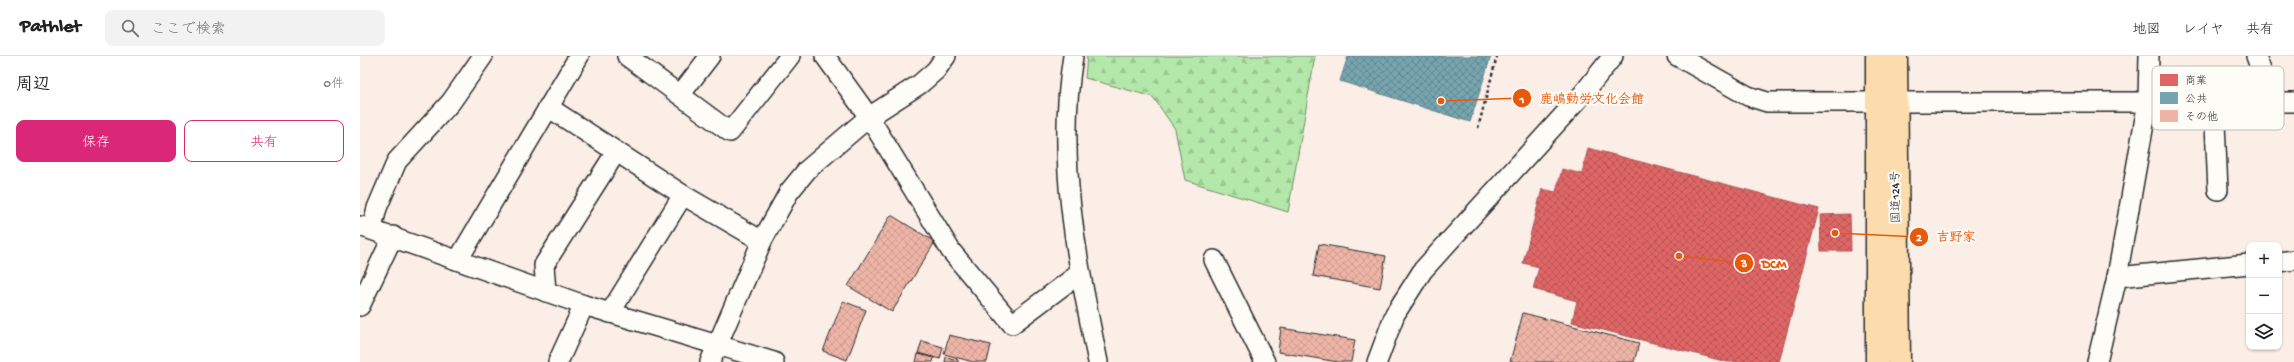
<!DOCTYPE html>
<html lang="ja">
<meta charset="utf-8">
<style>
body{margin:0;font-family:"Gochi Hand","Klee One",sans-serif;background:#f2f2f2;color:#222}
.controls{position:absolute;right:12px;bottom:12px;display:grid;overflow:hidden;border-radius:8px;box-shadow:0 1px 3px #0004}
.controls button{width:36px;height:36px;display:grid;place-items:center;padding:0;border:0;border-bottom:1px solid #e0e0e0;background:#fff;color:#222;font:20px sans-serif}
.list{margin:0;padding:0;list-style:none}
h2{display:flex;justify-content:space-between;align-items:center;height:52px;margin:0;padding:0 16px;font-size:17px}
h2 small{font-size:13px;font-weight:400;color:#767676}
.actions{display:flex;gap:8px;padding:12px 16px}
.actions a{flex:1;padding:9px 0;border:1px solid #db2777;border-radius:8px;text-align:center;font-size:14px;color:#db2777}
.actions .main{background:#db2777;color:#fff}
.icon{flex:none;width:22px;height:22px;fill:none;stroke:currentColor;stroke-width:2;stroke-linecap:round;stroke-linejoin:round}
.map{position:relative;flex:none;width:1934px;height:306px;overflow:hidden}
header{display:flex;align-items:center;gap:24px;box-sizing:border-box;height:56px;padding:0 20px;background:#fff;border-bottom:1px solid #e0e0e0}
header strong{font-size:19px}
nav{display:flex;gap:22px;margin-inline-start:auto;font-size:14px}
.search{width:280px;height:36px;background:#f2f2f2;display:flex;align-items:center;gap:10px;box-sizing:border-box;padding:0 14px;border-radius:8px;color:#767676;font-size:15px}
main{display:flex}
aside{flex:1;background:#fff}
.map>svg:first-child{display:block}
</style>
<header>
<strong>Pathlet</strong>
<div class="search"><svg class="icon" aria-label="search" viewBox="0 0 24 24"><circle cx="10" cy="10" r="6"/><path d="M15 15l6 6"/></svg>ここで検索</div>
<nav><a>地図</a><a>レイヤ</a><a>共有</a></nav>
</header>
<main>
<aside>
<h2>周辺<small>0件</small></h2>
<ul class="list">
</ul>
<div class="actions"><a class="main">保存</a><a>共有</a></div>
</aside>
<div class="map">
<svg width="1934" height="306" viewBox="0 0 1934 306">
<defs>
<pattern id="forest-firs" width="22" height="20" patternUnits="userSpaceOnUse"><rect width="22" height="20" fill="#b4e8aa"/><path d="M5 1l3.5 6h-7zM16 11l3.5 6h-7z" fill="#9bc792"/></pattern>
<pattern id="shops-cross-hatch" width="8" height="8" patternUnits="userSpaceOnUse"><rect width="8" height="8" fill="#e06666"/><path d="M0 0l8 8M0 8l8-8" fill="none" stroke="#b65454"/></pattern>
<pattern id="public-cross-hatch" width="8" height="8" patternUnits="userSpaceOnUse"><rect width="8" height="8" fill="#76a5af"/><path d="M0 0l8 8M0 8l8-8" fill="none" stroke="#61878f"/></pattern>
<pattern id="building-cross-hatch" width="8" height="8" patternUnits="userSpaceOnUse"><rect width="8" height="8" fill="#eeb4a7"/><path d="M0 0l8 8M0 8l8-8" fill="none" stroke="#cc9b90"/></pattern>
</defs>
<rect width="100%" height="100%" fill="#faeee7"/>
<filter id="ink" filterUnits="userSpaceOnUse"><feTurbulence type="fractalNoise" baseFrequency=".025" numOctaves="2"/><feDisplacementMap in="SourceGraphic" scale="8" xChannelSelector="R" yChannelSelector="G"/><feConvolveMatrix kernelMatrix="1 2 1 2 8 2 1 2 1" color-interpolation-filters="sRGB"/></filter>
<g filter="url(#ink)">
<polygon fill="url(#forest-firs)" stroke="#708a6a" points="727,0 955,0 928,156 825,124 815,73 793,41 725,22"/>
<g fill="url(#shops-cross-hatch)" stroke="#aa5454">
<polygon points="1228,92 1459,153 1419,306 1367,306 1212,266 1217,245 1173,233 1179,211 1163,207 1182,133 1196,136 1202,113 1222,118"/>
<polygon points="1490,158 1491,195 1461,195 1460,159"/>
</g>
<polygon fill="url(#public-cross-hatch)" stroke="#608087" points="988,0 1131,0 1110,66 980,25"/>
<g fill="url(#building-cross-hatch)" stroke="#2b2b2b">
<polygon points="531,159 575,186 532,256 488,230"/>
<polygon points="959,188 1026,200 1020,232 953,220"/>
<polygon points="483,245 506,254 487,304 463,295"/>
<polygon points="1163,257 1279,287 1274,306 1150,306"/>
<polygon points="921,272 995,284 991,306 978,306 918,296"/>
<polygon points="589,279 631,289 627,306 613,306 584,298"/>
<polygon points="562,285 583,291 580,303 558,297"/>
<polygon points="558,298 574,302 573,306 556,306"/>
<polygon points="586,301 598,304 598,306 585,306"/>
</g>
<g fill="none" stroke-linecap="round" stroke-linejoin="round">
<defs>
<g id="minor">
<polyline points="267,0 370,76 430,0"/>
<polyline points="465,0 509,61 591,195 652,268 720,217"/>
<path d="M713 0C696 106 717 203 738 306"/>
<polyline points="1317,0 1388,40 1407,46 1934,46"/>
<polyline points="1896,0 1912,45"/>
<polyline points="320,39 350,0"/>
<polyline points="1854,46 1858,134"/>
<polyline points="188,51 323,139 402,185"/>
<polyline points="0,170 224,249 414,306"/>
<polyline points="12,172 17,152 37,105 91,46 123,0"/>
<polyline points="98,204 219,0"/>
<polyline points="854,204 905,306"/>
<polyline points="1919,206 1934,204"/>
<polyline points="1757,221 1889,208"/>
<polyline points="186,236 184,209 256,96"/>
<polyline points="0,250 33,180"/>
<polyline points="250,257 323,139"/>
<polyline points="198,306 224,249"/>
<polyline points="350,306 402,185 429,136 447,114 509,61 560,28 576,14 586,0"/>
<polyline points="1017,306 1035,258 1063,214 1222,39 1253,0"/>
<polyline points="1737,306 1757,221 1788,45 1789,0"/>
</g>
<g id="highway">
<polyline points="1517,0 1517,306"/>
<polyline points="1536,0 1539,306"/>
</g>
</defs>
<use href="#minor" stroke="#2b2b2b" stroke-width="22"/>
<use href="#highway" stroke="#2b2b2b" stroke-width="25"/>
<polyline stroke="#2b2b2b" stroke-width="2.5" stroke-dasharray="3 3" stroke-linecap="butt" points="1118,72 1137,0"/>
<use href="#minor" stroke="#fdfcf7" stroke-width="19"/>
<use href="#highway" stroke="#fcdcac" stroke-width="22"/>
</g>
</g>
<g text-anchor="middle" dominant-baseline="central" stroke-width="4" stroke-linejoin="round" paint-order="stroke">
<g font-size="12" fill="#2b2b2b" stroke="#fdfcf7">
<text transform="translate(1537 141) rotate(-91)">国道124号</text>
</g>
</g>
<rect x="1792" y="10" width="132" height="64" rx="6" fill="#fdfcf7" stroke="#bebdba" stroke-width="1"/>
<rect x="1800" y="18" width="18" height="12" fill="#e06666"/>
<rect x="1800" y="36" width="18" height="12" fill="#76a5af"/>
<rect x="1800" y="54" width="18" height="12" fill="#eeb4a7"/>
<g font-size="11" fill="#2b2b2b">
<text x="1825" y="28">商業</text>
<text x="1825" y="46">公共</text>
<text x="1825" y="64">その他</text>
</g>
<path fill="none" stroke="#e8590c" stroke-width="1.5" d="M1081 45L1162 42M1475 177L1559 181M1319 200L1384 207"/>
<g fill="#e8590c" stroke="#fdfcf7" stroke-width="1.5">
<circle cx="1081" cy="45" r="4"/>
<circle cx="1475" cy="177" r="4"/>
<circle cx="1319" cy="200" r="4"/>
<circle cx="1162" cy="42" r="10"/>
<circle cx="1559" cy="181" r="10"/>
<circle cx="1384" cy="207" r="10"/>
</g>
<g font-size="12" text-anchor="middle" font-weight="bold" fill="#fff">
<text x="1162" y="47">1</text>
<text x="1559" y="185">2</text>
<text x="1384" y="211">3</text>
</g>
<g font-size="13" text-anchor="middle" font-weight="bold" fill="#e8590c" stroke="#fdfcf7" stroke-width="4" stroke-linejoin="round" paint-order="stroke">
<text x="1232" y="47">鹿嶋勤労文化会館</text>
<text x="1596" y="185">吉野家</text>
<text x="1414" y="212">DCM</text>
</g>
</svg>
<div class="controls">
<button>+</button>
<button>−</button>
<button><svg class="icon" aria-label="layers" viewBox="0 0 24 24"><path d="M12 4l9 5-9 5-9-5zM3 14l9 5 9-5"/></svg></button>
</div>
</div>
</main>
